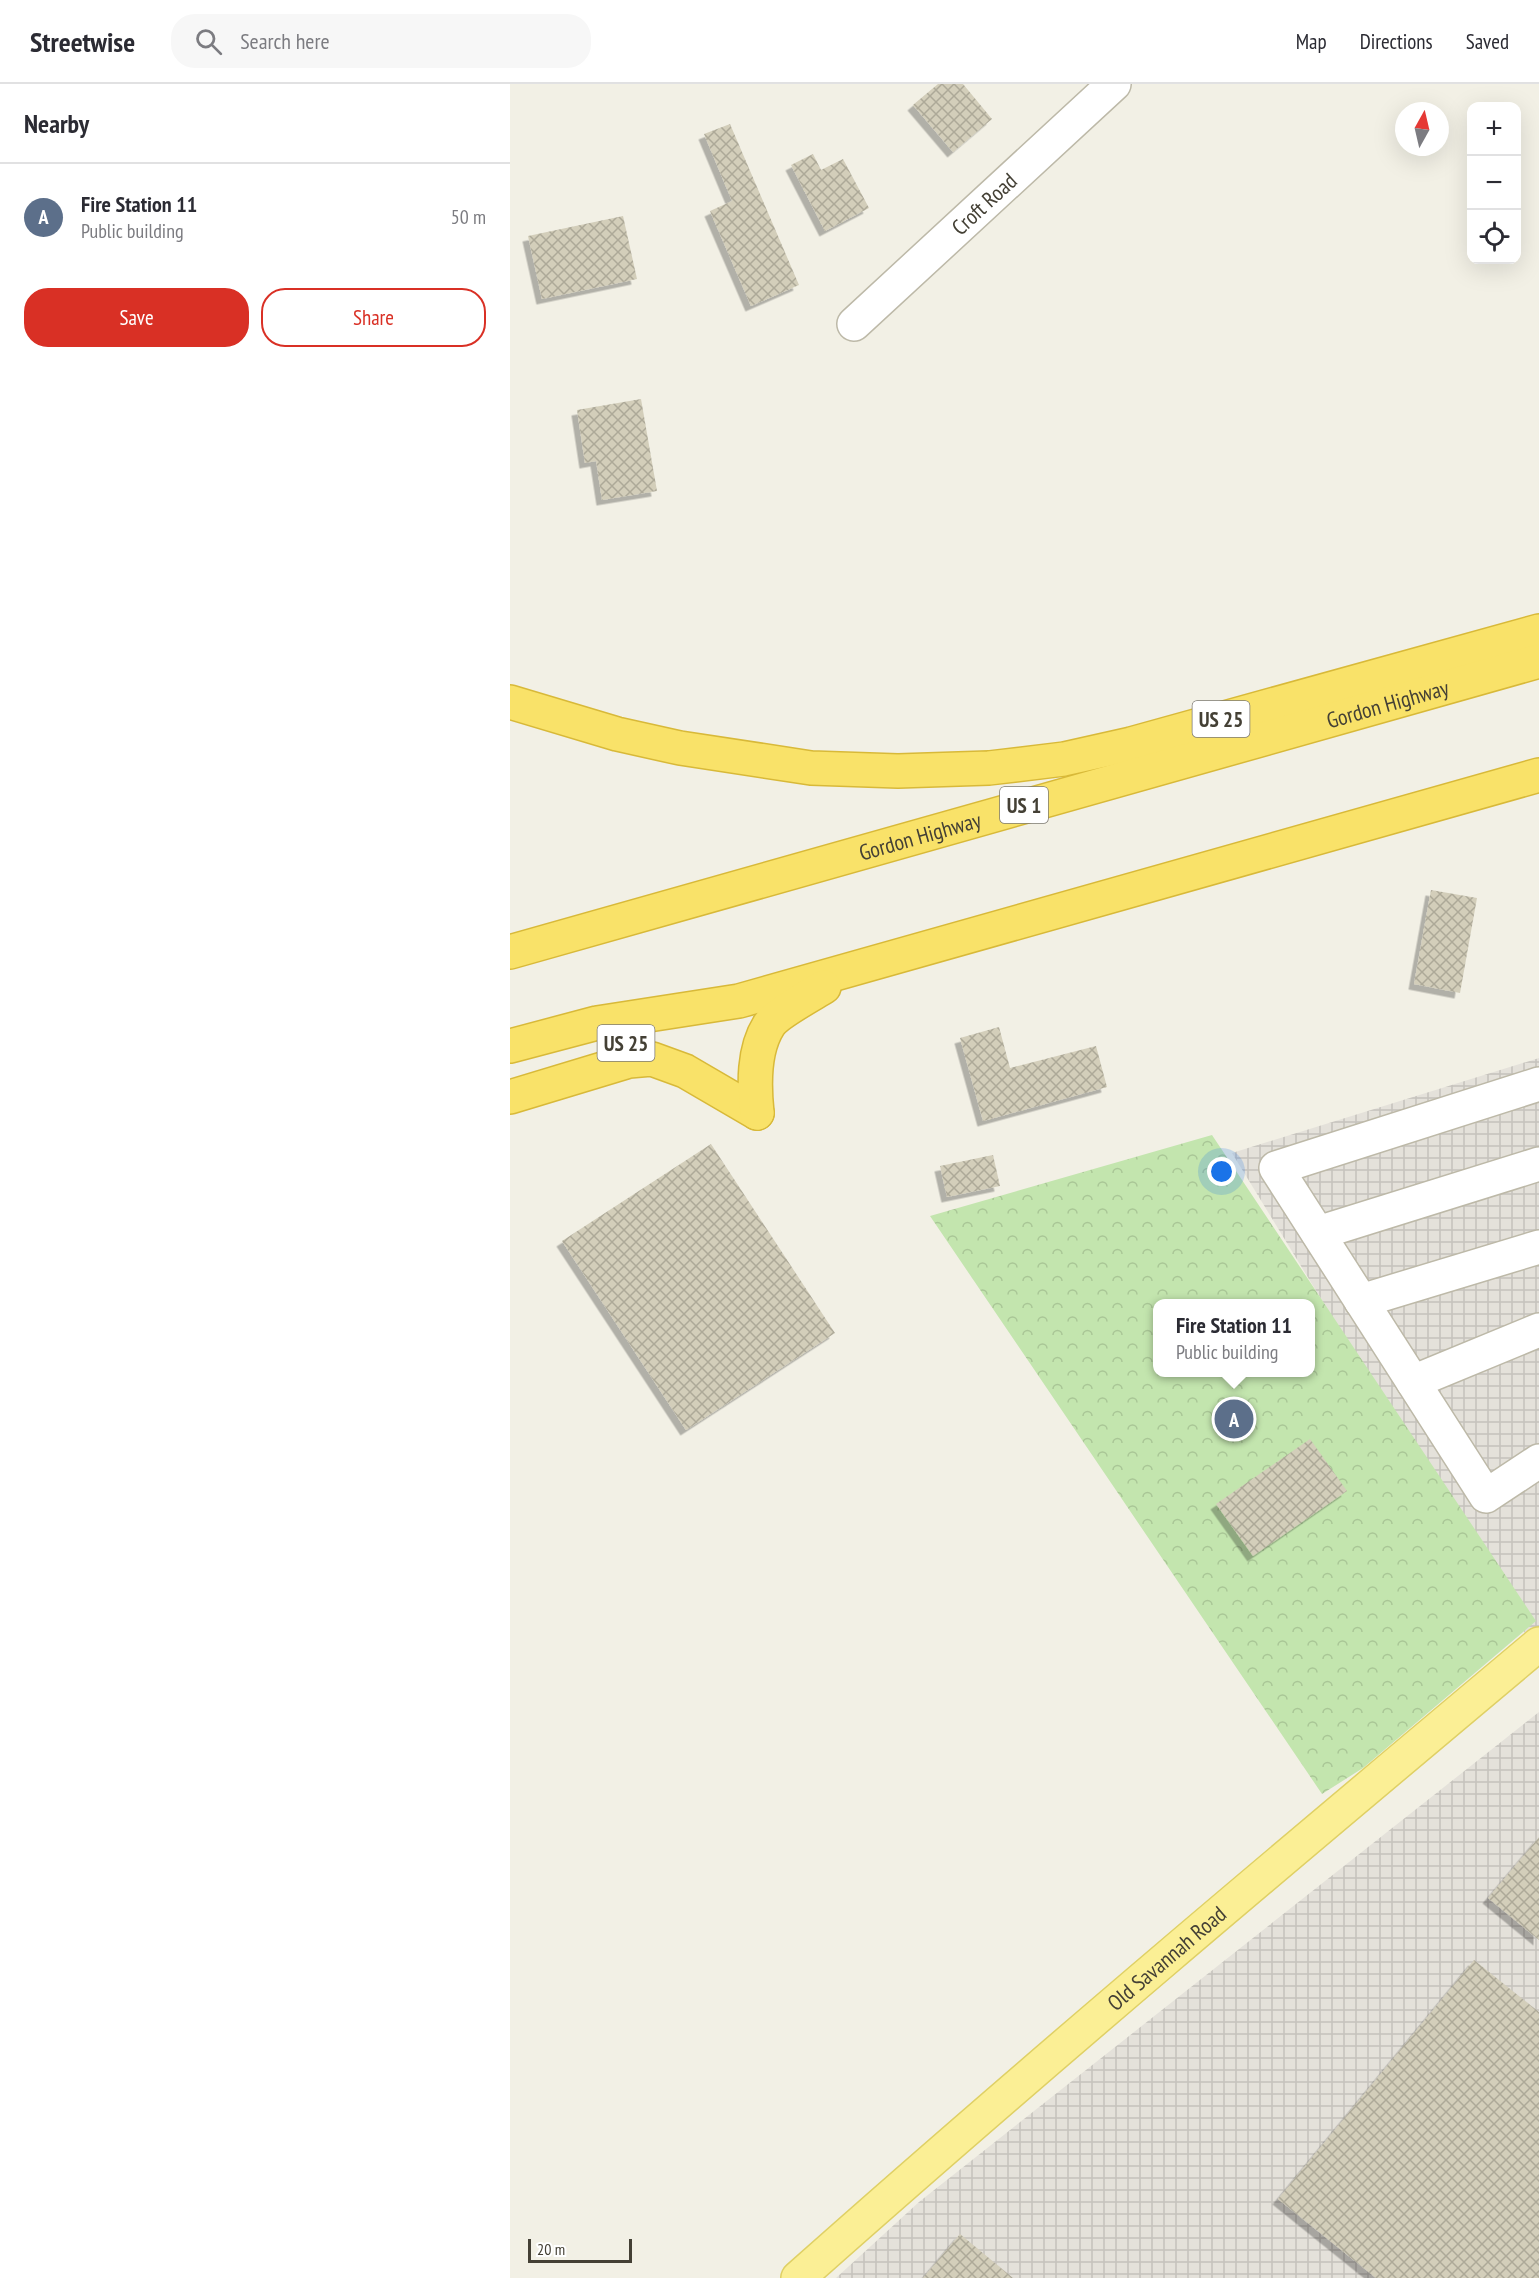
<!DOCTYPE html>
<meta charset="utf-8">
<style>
body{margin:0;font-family:"PT Sans Narrow",sans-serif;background:#f7f7f7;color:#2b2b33}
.controls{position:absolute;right:18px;top:18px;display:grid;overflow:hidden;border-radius:12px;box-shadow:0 6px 24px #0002}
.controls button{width:54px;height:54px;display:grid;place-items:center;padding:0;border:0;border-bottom:2px solid #e1e1e2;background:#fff;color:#2b2b33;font:30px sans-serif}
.compass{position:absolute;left:885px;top:18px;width:54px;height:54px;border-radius:50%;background:#fff;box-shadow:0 6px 24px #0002;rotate:8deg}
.scale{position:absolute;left:18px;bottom:15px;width:104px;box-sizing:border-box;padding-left:6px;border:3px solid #444035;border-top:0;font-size:16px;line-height:21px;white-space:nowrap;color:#444035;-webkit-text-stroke:4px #fff;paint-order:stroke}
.you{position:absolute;left:712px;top:1088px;width:21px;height:21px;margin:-15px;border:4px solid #fff;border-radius:50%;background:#1a73e8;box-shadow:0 0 0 9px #1a73e833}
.badge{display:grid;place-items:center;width:39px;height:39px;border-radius:50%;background:#d93025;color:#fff;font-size:20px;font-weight:700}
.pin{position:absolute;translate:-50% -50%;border:3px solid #fff;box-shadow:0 2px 6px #0006}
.popup{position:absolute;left:643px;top:1215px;width:162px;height:78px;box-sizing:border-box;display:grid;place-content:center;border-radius:12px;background:#fff;filter:drop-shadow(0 2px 4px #0005);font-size:20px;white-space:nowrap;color:#7c7c81}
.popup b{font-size:22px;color:#2b2b33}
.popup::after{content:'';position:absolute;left:50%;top:100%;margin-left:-12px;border:12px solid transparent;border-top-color:#fff}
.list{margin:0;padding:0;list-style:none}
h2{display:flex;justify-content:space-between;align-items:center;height:78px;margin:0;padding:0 24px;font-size:26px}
h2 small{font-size:20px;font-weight:400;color:#7c7c81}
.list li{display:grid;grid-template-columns:39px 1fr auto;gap:18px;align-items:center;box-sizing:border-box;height:108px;padding:0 24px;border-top:2px solid #e1e1e2}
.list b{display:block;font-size:22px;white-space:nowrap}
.list p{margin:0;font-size:20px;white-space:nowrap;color:#7c7c81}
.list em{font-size:20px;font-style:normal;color:#7c7c81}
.actions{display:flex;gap:12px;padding:18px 24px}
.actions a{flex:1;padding:14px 0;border:2px solid #d93025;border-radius:24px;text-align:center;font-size:21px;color:#d93025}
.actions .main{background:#d93025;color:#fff}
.icon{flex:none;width:33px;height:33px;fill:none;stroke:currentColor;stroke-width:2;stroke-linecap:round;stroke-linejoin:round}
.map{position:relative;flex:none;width:1029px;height:2194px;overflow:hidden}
header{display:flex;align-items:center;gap:36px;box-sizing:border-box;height:84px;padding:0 30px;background:#fff;border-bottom:2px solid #e1e1e2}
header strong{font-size:28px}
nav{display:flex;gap:33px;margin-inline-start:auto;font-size:21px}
.search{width:420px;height:54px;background:#f7f7f7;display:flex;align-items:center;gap:15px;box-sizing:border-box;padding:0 21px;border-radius:24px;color:#7c7c81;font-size:22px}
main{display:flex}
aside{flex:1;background:#fff}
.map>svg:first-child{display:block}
</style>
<header>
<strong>Streetwise</strong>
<div class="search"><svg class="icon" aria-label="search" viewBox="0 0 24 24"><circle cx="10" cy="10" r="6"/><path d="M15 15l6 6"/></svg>Search here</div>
<nav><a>Map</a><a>Directions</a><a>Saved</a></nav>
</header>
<main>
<aside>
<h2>Nearby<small></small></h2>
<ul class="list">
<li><span class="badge" style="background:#5c6f8a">A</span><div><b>Fire Station 11</b><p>Public building</p></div><em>50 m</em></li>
</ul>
<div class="actions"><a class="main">Save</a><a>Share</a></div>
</aside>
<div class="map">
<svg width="1029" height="2194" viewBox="0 0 1029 2194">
<defs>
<pattern id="industrial-grid" width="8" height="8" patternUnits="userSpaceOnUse" patternTransform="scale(1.5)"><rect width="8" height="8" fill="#e4e1da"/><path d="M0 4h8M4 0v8" fill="none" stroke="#c5c2bc"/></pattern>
<pattern id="park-crowns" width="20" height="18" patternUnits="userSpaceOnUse" patternTransform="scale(1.5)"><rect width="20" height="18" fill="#c3e5ae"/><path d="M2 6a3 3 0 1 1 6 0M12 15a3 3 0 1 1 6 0" fill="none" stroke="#a9c696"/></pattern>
<pattern id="building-cross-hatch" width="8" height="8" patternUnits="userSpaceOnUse" patternTransform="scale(1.5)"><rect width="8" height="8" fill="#d3ceba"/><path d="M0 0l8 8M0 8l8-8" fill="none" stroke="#ada998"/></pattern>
<filter id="shadow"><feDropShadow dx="-5.5" dy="5.5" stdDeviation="0" flood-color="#0004"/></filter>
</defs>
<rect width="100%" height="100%" fill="#f2f0e5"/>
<g fill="url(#industrial-grid)">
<polygon points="1029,974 1029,1572 722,1069"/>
<polygon points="1029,1628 1029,2194 326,2194 409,2118"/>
</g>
<path fill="url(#park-crowns)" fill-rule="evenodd" d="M702 1051 1026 1537 853 1684 812 1710 420 1132ZM648 1220H801V1288H648Z"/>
<g fill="url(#building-cross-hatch)" filter="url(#shadow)">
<polygon points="428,0 453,0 482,35 443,68 403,21"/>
<polygon points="220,40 289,201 241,222 200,127 222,117 194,50"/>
<polygon points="303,70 311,86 333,75 359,124 315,147 281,81"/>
<polygon points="113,132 127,195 32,215 18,152"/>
<polygon points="131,315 147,407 92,416 86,377 75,379 67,326"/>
<polygon points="921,806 967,814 950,909 904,900"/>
<polygon points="489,943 500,984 586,962 597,1003 473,1037 450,954"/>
<polygon points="201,1060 325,1249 176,1346 52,1157"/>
<polygon points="483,1071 490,1102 437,1113 430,1082"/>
<polygon points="800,1355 837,1407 743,1472 706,1420"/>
<polygon points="1029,1753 1029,1856 978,1814"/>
<polygon points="964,1876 1029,1928 1029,2194 866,2194 768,2115"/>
<polygon points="450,2150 503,2194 413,2194"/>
</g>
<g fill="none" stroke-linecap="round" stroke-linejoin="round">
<defs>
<g id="minor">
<path id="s1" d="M344 240 604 0"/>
<polyline points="1029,1000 766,1084 976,1412 1029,1377"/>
<polyline points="808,1149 1029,1080"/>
<polyline points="851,1217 1029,1163"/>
<polyline points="903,1298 1029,1246"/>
</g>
<g id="major">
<path id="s2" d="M288 2194C531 1978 780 1769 1029 1560"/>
</g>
<g id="highway">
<polyline points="0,618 107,650 170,664 301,684 388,687 479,684 554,675 621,660 1029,547"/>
<path id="s3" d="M0 868 1029 577"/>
<polyline points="0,962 87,939 229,917 1029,691"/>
<polyline points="0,1013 119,977 142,975 175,987 247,1029"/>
<path d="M247 1029C244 1001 243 966 259 941 266 930 301 911 314 903"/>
</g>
</defs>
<use href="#minor" stroke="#bdb9a8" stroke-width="36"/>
<use href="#major" stroke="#dfd065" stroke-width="36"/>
<use href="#highway" stroke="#d8b939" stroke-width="36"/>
<use href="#minor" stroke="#fff" stroke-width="33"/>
<use href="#major" stroke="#fbef95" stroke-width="33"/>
<use href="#highway" stroke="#f9e269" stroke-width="33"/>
</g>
<g text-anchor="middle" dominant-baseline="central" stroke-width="4.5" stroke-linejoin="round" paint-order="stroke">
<g fill="#fff" stroke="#7c7972" stroke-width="1.5">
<rect x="682.5" y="617" width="57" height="36" rx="4.5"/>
<rect x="490" y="703" width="48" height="36" rx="4.5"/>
<rect x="87.5" y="941" width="57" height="36" rx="4.5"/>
</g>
<g font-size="21" font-weight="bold" fill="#444035">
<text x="711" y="635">US 25</text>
<text x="514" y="721">US 1</text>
<text x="116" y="959">US 25</text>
</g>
<g font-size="22" fill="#444035" stroke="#fff">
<text stroke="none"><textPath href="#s1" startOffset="177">Croft Road</textPath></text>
<text stroke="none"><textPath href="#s3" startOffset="912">Gordon Highway</textPath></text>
<text stroke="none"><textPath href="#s3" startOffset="426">Gordon Highway</textPath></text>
<text stroke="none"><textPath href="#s2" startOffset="488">Old Savannah Road</textPath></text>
</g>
</g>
</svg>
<div class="controls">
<button>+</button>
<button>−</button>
<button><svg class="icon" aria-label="locate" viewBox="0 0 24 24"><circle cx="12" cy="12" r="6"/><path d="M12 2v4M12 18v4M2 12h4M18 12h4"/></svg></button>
</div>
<svg class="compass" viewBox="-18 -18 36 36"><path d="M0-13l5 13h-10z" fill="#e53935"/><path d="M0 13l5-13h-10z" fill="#7c7c81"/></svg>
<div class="scale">20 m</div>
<div class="you"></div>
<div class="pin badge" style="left:724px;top:1335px;background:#5c6f8a">A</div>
<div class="popup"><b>Fire Station 11</b>Public building</div>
</div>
</main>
